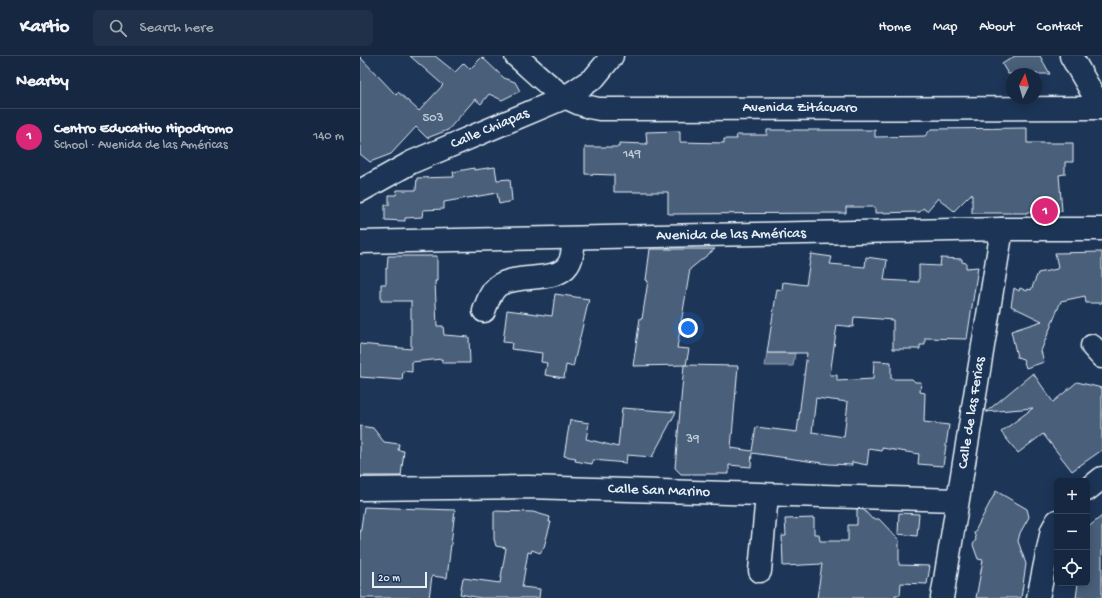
<!DOCTYPE html>
<meta charset="utf-8">
<style>
body{margin:0;font-family:"Gochi Hand",sans-serif;background:#1f3048;color:#f1f3f6}
.controls{position:absolute;right:12px;bottom:12px;display:grid;overflow:hidden;border-radius:6px;box-shadow:0 2px 10px #0003}
.controls button{width:36px;height:36px;display:grid;place-items:center;padding:0;border:0;border-bottom:1px solid #35445a;background:#162841;color:#f1f3f6;font:20px sans-serif}
.compass{position:absolute;left:646px;top:12px;width:36px;height:36px;border-radius:50%;background:#162841;box-shadow:0 2px 10px #0003;rotate:5deg}
.scale{position:absolute;left:12px;bottom:10px;width:55px;box-sizing:border-box;padding-left:4px;border:2px solid #e8f1f8;border-top:0;font-size:11px;line-height:14px;white-space:nowrap;color:#e8f1f8;-webkit-text-stroke:3px #1d3557;paint-order:stroke}
.you{position:absolute;left:328px;top:272px;width:14px;height:14px;margin:-10px;border:3px solid #fff;border-radius:50%;background:#1a73e8;box-shadow:0 0 0 6px #1a73e833}
.badge{display:grid;place-items:center;width:26px;height:26px;border-radius:50%;background:#db2777;color:#fff;font-size:13px;font-weight:700}
.pin{position:absolute;translate:-50% -50%;border:2px solid #fff;box-shadow:0 1px 4px #0006}
.list{margin:0;padding:0;list-style:none}
h2{display:flex;justify-content:space-between;align-items:center;height:52px;margin:0;padding:0 16px;font-size:17px}
h2 small{font-size:13px;font-weight:400;color:#9ea6b1}
.list li{display:grid;grid-template-columns:26px 1fr auto;gap:12px;align-items:center;box-sizing:border-box;height:56px;padding:0 16px;border-top:1px solid #35445a}
.list b{display:block;font-size:15px;white-space:nowrap}
.list p{margin:0;font-size:13px;white-space:nowrap;color:#9ea6b1}
.list em{font-size:13px;font-style:normal;color:#9ea6b1}
.icon{flex:none;width:22px;height:22px;fill:none;stroke:currentColor;stroke-width:2;stroke-linecap:round;stroke-linejoin:round}
.map{position:relative;flex:none;width:742px;height:542px;overflow:hidden}
header{display:flex;align-items:center;gap:24px;box-sizing:border-box;height:56px;padding:0 20px;background:#162841;border-bottom:1px solid #35445a}
header strong{font-size:19px}
nav{display:flex;gap:22px;margin-inline-start:auto;font-size:14px}
.search{width:280px;height:36px;background:#1f3048;display:flex;align-items:center;gap:10px;box-sizing:border-box;padding:0 14px;border-radius:6px;color:#9ea6b1;font-size:15px}
main{display:flex}
aside{flex:1;background:#162841}
.map>svg:first-child{display:block}
</style>
<header>
<strong>Kartio</strong>
<div class="search"><svg class="icon" aria-label="search" viewBox="0 0 24 24"><circle cx="10" cy="10" r="6"/><path d="M15 15l6 6"/></svg>Search here</div>
<nav><a>Home</a><a>Map</a><a>About</a><a>Contact</a></nav>
</header>
<main>
<aside>
<h2>Nearby<small></small></h2>
<ul class="list">
<li><span class="badge">1</span><div><b>Centro Educativo Hipodromo</b><p>School · Avenida de las Américas</p></div><em>140 m</em></li>
</ul>
</aside>
<div class="map">
<svg width="742" height="542" viewBox="0 0 742 542">
<rect width="100%" height="100%" fill="#1d3557"/>
<filter id="ink" filterUnits="userSpaceOnUse"><feTurbulence type="fractalNoise" baseFrequency=".025" numOctaves="2"/><feDisplacementMap in="SourceGraphic" scale="8" xChannelSelector="R" yChannelSelector="G"/><feConvolveMatrix kernelMatrix="1 2 1 2 8 2 1 2 1" color-interpolation-filters="sRGB"/></filter>
<g filter="url(#ink)">
<polygon fill="#5d7089" stroke="#95a4b5" points="407,297 435,297 433,310 405,310"/>
<g fill="#495e7a" stroke="#e8f1f8" fill-rule="evenodd">
<polygon points="50,0 75,0 95,16 104,7 110,13 122,1 144,22 155,26 160,35 142,44 129,38 121,48 115,43 88,74 67,82 56,71 31,98 10,106 0,98 0,1 36,39 38,36 59,55 83,29"/>
<polygon points="655,0 680,0 690,18 648,18 642,8"/>
<polygon points="667,72 667,87 713,87 713,106 705,106 705,118 699,119 702,155 667,156 667,157 612,157 612,137 594,155 578,142 567,155 563,152 560,156 515,157 515,151 486,151 486,157 308,158 308,136 254,136 254,119 225,118 225,91 259,91 259,87 287,88 286,76 320,75 320,86 364,87 364,83 377,83 376,79 407,79 407,74 515,74 515,81 565,80 571,73"/>
<polygon points="135,111 137,124 150,123 152,145 139,148 137,137 84,146 84,153 63,154 62,161 45,162 45,165 25,164 25,149 29,149 29,139 36,139 37,134 56,134 57,122 94,121 93,116 114,112 114,114"/>
<polygon points="290,193 355,193 330,213 317,292 329,293 326,309 273,310 280,262 282,263 288,225 286,224"/>
<polygon points="742,196 742,247 726,247 725,240 701,245 681,295 684,306 666,312 663,303 657,301 651,275 682,265 651,250 654,232 659,235 660,232 667,235 668,233 671,234 678,217 697,213 698,211 695,197"/>
<path d="M451 198 472 201 470 208 505 211 506 201 527 204 524 224 559 226V209L580 210 581 202 602 203V206L606 207V212L618 211 607 283 565 282V289H560V293H533V264L494 261 493 271 477 269 470 319H477V325L513 323 514 305 531 306V323H552L555 326H561L560 336 565 337 564 366 589 369 583 410 558 408 559 398 522 392V395L509 393 507 409 492 406V409L469 408 392 397 391 411 369 409V418H321L315 412 324 309 378 310 371 392 392 395 396 371 437 376 447 297H407L417 233 422 234 423 226 446 229ZM456 342 488 346 484 381 452 376Z"/>
<polygon points="28,200 77,200 77,225 75,225 77,270 83,270 84,279 109,281 110,307 82,307 82,303 52,306 52,316 43,315 42,324 0,321 0,288 51,293 51,245 21,245 21,228 26,228 26,212 27,213"/>
<polygon points="195,238 229,243 213,311 206,309 204,322 185,319 187,307 181,306 182,297 151,293 152,287 143,286 147,254 192,260"/>
<polygon points="673,317 693,346 717,326 742,332 742,394 712,415 683,378 658,397 641,376 673,352 626,356"/>
<polygon points="262,352 316,356 292,401 267,399 266,407 233,404 232,408 215,405 216,402 204,400 210,364 229,367 226,383 258,391"/>
<polygon points="0,370 13,372 24,386 39,388 38,394 44,395 41,420 0,420"/>
<polygon points="636,435 667,453 669,461 660,477 658,485 666,508 661,542 616,542 623,504 618,503 613,489 616,483 614,477"/>
<polygon points="4,451 95,454 87,522 72,520 69,542 0,542 0,479"/>
<polygon points="497,453 504,454 512,463 519,463 539,484 539,509 570,510 567,528 541,527 540,539 535,539 535,542 457,542 462,508 423,510 422,480 426,480 425,463 454,462 454,478 459,478 460,485 488,485 488,469 497,469"/>
<polygon points="134,455 173,456 190,461 189,466 191,466 184,491 180,497 172,494 171,497 168,496 162,531 180,533 179,542 121,542 100,538 103,522 140,527 146,492 136,490 134,483"/>
<polygon points="539,457 559,458 557,480 538,478"/>
<polygon points="742,460 742,542 716,542 718,527 727,527 727,472"/>
</g>
<g fill="none" stroke-linecap="round" stroke-linejoin="round">
<defs>
<g id="minor">
<path d="M156 0C184 24 202 47 239 53L742 52"/>
<polyline points="711,0 741,52"/>
<polyline points="0,135 52,106 204,42 234,22 252,0"/>
<polyline points="0,186 642,173 742,173"/>
<path d="M124 255C127 247 131 234 139 229 159 217 196 227 208 209 213 202 213 190 214 182"/>
<polyline points="732,290 742,301"/>
<polyline points="0,433 168,431 597,444"/>
<polyline points="727,434 742,422"/>
<polyline points="400,515 407,439"/>
<polyline points="582,542 642,173"/>
<polyline points="678,542 692,474 697,465"/>
</g>
</defs>
<use href="#minor" stroke="#e8f1f8" stroke-width="25"/>
<use href="#minor" stroke="#1d3557" stroke-width="22"/>
</g>
</g>
<g text-anchor="middle" dominant-baseline="central" stroke-width="3.5" stroke-linejoin="round" paint-order="stroke">
<g font-size="13" fill="#c0ccd8">
<text x="73" y="62">503</text>
<text x="272" y="98">149</text>
<text x="333" y="383">39</text>
</g>
<g font-size="15" fill="#e8f1f8" stroke="#1d3557">
<text x="440" y="52">Avenida Zitácuaro</text>
<text transform="translate(130 73) rotate(-23)">Calle Chiapas</text>
<text transform="translate(371 179) rotate(-1)">Avenida de las Américas</text>
<text transform="translate(612 357) rotate(-81)">Calle de las Ferias</text>
<text transform="translate(299 435) rotate(2)">Calle San Marino</text>
</g>
</g>
</svg>
<div class="controls">
<button>+</button>
<button>−</button>
<button><svg class="icon" aria-label="locate" viewBox="0 0 24 24"><circle cx="12" cy="12" r="6"/><path d="M12 2v4M12 18v4M2 12h4M18 12h4"/></svg></button>
</div>
<svg class="compass" viewBox="-18 -18 36 36"><path d="M0-13l5 13h-10z" fill="#e53935"/><path d="M0 13l5-13h-10z" fill="#9ea6b1"/></svg>
<div class="scale">20 m</div>
<div class="you"></div>
<div class="pin badge" style="left:685px;top:155px">1</div>
</div>
</main>
